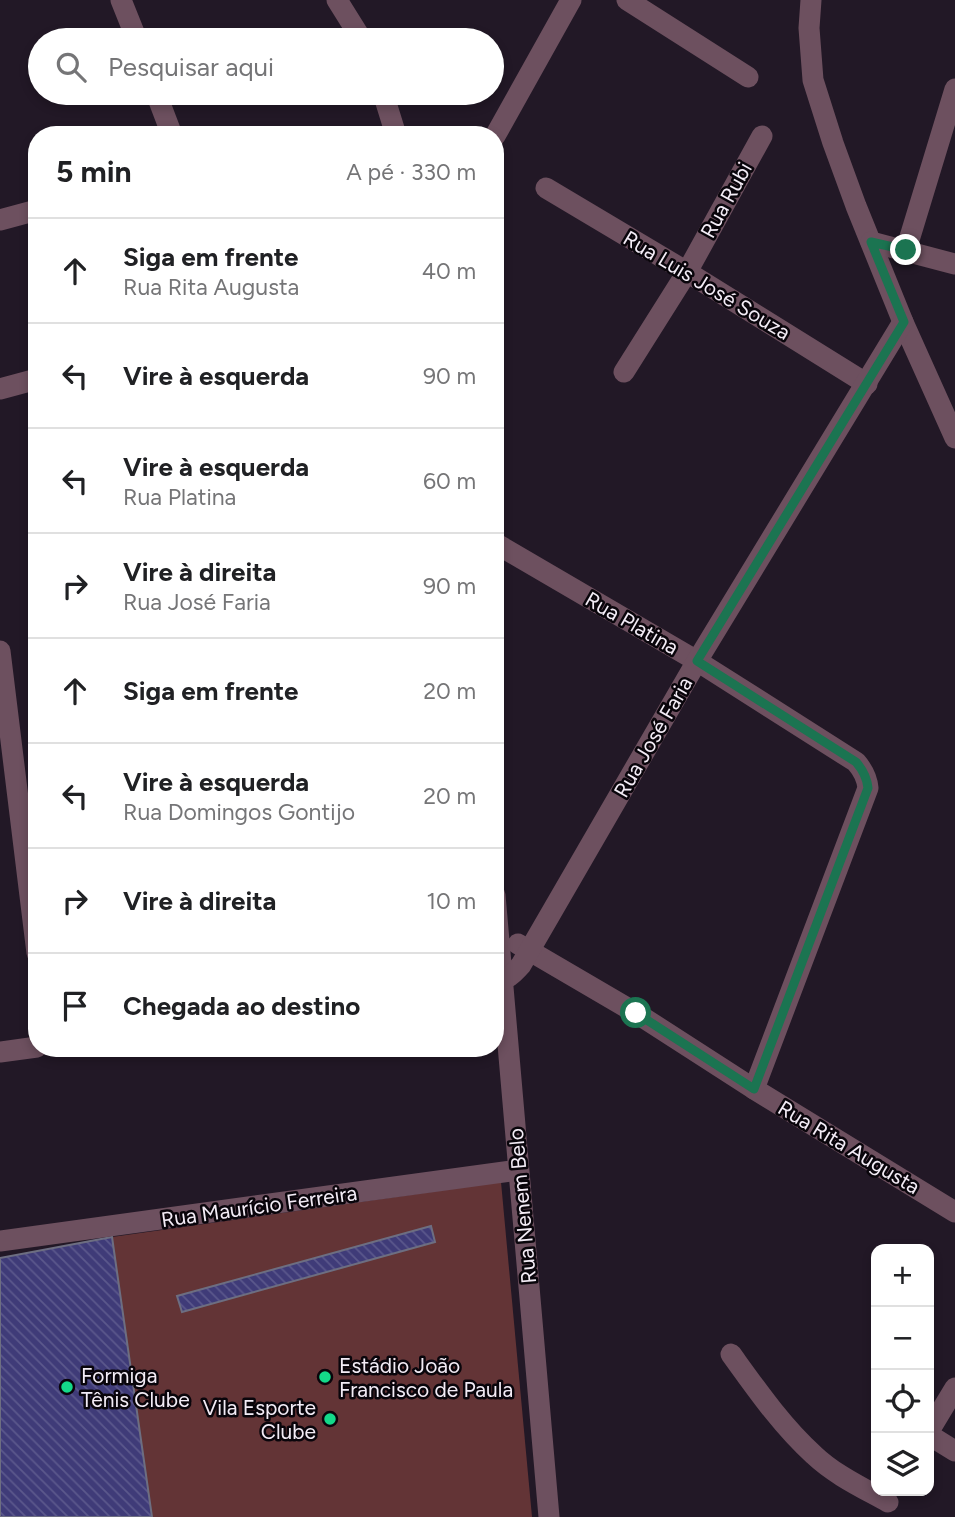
<!DOCTYPE html>
<html lang="pt">
<meta charset="utf-8">
<style>
body{margin:0;font-family:Figtree,sans-serif;background:#f6f6f6;color:#202124}
.controls{position:absolute;right:21px;bottom:21px;display:grid;overflow:hidden;border-radius:14px;box-shadow:0 4px 10px #0003}
.controls button{width:63px;height:63px;display:grid;place-items:center;padding:0;border:0;border-bottom:2px solid #e0e0e0;background:#fff;color:#202124;font:35px sans-serif}
.stop{position:absolute;width:21px;height:21px;margin:-16px;border:5px solid #1b7451;border-radius:50%;background:#fff}
.stop.end{background:#1b7451;border-color:#fff;box-shadow:0 2px 7px #0008}
.list{margin:0;padding:0;list-style:none}
h2{display:flex;justify-content:space-between;align-items:center;height:91px;margin:0;padding:0 28px;font-size:30px}
h2 small{font-size:23px;font-weight:400;color:#757577}
.list li{display:grid;grid-template-columns:46px 1fr auto;gap:21px;align-items:center;box-sizing:border-box;height:105px;padding:0 28px;border-top:2px solid #e0e0e0}
.list b{display:block;font-size:26px;white-space:nowrap}
.list p{margin:0;font-size:23px;white-space:nowrap;color:#757577}
.list em{font-size:23px;font-style:normal;color:#757577}
.icon{flex:none;width:38px;height:38px;fill:none;stroke:currentColor;stroke-width:2;stroke-linecap:round;stroke-linejoin:round}
.map{position:relative;flex:none;width:955px;height:1517px;overflow:hidden}
.search{position:absolute;background:#fff;box-shadow:0 4px 10px #0003;left:28px;top:28px;width:476px;height:77px;display:flex;align-items:center;gap:18px;box-sizing:border-box;padding:0 24px;border-radius:38px;color:#757577;font-size:26px}
.panel{position:absolute;background:#fff;box-shadow:0 4px 10px #0003;left:28px;top:126px;width:476px;height:931px;border-radius:28px}
.map>svg:first-child{display:block}
</style>
<div class="map">
<svg width="955" height="1517" viewBox="0 0 955 1517">
<defs>
<pattern id="building-back-hatch" width="6" height="6" patternUnits="userSpaceOnUse" patternTransform="scale(1.75)"><rect width="6" height="6" fill="#3f3b78"/><path d="M-1 5l2 2M0 0l6 6M5-1l2 2" fill="none" stroke="#5b588c"/></pattern>
</defs>
<rect width="100%" height="100%" fill="#221826"/>
<polygon fill="#633436" points="501,1182 532,1517 152,1517 112,1237"/>
<g fill="url(#building-back-hatch)" stroke="#6d6e81" stroke-width="2">
<polygon points="431,1226 435,1242 182,1312 177,1296"/>
<polygon points="112,1237 152,1517 0,1517 0,1258"/>
</g>
<g fill="none" stroke-linecap="round" stroke-linejoin="round">
<g stroke="#6d505f" stroke-width="21">
<polyline points="121,0 137,40"/>
<polyline points="337,0 362,40"/>
<polyline points="627,0 748,77"/>
<polyline points="811,0 809,28 813,80 833,143 856,206 903,322 955,438"/>
<polyline points="156,93 172,135"/>
<polyline points="383,93 396,135"/>
<polyline points="495,136 571,0"/>
<polyline points="546,188 687,272 867,384"/>
<polyline points="0,220 37,210"/>
<polyline points="871,242 955,264"/>
<polyline points="906,250 955,89"/>
<polyline points="624,372 687,272 762,136"/>
<polyline points="0,389 37,379"/>
<path d="M495 543 697 661 856 762C863 770 867 777 868 788L754 1089"/>
<polyline points="0,651 37,953"/>
<polyline points="495,895 549,1517"/>
<polyline points="518,944 636,1013 754,1089 955,1212"/>
<path d="M495 981C507 980 513 974 521 965L697 661 903 322"/>
<polyline points="0,1052 37,1047"/>
<polyline points="0,1241 518,1170"/>
<path d="M731 1354C757 1390 782 1426 814 1455 835 1475 863 1488 888 1502"/>
<polyline points="929,1431 955,1388"/>
<polyline points="929,1435 955,1451"/>
</g>
</g>
<g fill="none" stroke-linecap="round" stroke-linejoin="round">
<path stroke="#1b7451" stroke-width="9" d="M636 1013 754 1089 868 788C867 777 863 770 856 762L697 661 904 322 871 242 906 250"/>
</g>
<g fill="#14d989" stroke="#09050b" stroke-width="2.5">
<circle cx="325" cy="1377" r="7"/>
<circle cx="67" cy="1387" r="7"/>
<circle cx="330" cy="1419" r="7"/>
</g>
<g text-anchor="middle" dominant-baseline="central" stroke-width="5" stroke-linejoin="round" paint-order="stroke">
<g font-size="21" fill="#f3ecf6" stroke="#09050b">
<text transform="translate(726 200) rotate(-61)">Rua Rubi</text>
<text transform="translate(707 285) rotate(31)">Rua Luis José Souza</text>
<text transform="translate(632 623) rotate(30)">Rua Platina</text>
<text transform="translate(653 737) rotate(-60)">Rua José Faria</text>
<text transform="translate(849 1147) rotate(31)">Rua Rita Augusta</text>
<text transform="translate(259 1206) rotate(-8)">Rua Maurício Ferreira</text>
<text transform="translate(522 1206) rotate(-95)">Rua Nenem Belo</text>
</g>
<g font-size="21" fill="#f3ecf6" stroke="#09050b" text-anchor="start">
<text x="339" y="1365">Estádio João<tspan x="339" dy="24">Francisco de Paula</tspan></text>
<text x="81" y="1375">Formiga<tspan x="81" dy="24">Tênis Clube</tspan></text>
<text x="316" y="1407" text-anchor="end">Vila Esporte<tspan x="316" dy="24">Clube</tspan></text>
</g>
</g>
</svg>
<div class="controls">
<button>+</button>
<button>−</button>
<button><svg class="icon" aria-label="locate" viewBox="0 0 24 24"><circle cx="12" cy="12" r="6"/><path d="M12 2v4M12 18v4M2 12h4M18 12h4"/></svg></button>
<button><svg class="icon" aria-label="layers" viewBox="0 0 24 24"><path d="M12 4l9 5-9 5-9-5zM3 14l9 5 9-5"/></svg></button>
</div>
<div class="stop" style="left:636px;top:1013px"></div>
<div class="stop end" style="left:906px;top:250px"></div>
<div class="search"><svg class="icon" aria-label="search" viewBox="0 0 24 24"><circle cx="10" cy="10" r="6"/><path d="M15 15l6 6"/></svg>Pesquisar aqui</div>
<section class="panel">
<h2>5 min<small>A pé · 330 m</small></h2>
<ul class="list">
<li><svg class="icon" aria-label="ahead" viewBox="0 0 24 24"><path d="M12 20V5M6 11l6-6 6 6"/></svg><div><b>Siga em frente</b><p>Rua Rita Augusta</p></div><em>40 m</em></li>
<li><svg class="icon" aria-label="left" viewBox="0 0 24 24"><path d="M17 20v-9H6M10 6l-5 5 5 5"/></svg><div><b>Vire à esquerda</b></div><em>90 m</em></li>
<li><svg class="icon" aria-label="left" viewBox="0 0 24 24"><path d="M17 20v-9H6M10 6l-5 5 5 5"/></svg><div><b>Vire à esquerda</b><p>Rua Platina</p></div><em>60 m</em></li>
<li><svg class="icon" aria-label="right" viewBox="0 0 24 24"><path d="M7 20v-9h11M14 6l5 5-5 5"/></svg><div><b>Vire à direita</b><p>Rua José Faria</p></div><em>90 m</em></li>
<li><svg class="icon" aria-label="ahead" viewBox="0 0 24 24"><path d="M12 20V5M6 11l6-6 6 6"/></svg><div><b>Siga em frente</b></div><em>20 m</em></li>
<li><svg class="icon" aria-label="left" viewBox="0 0 24 24"><path d="M17 20v-9H6M10 6l-5 5 5 5"/></svg><div><b>Vire à esquerda</b><p>Rua Domingos Gontijo</p></div><em>20 m</em></li>
<li><svg class="icon" aria-label="right" viewBox="0 0 24 24"><path d="M7 20v-9h11M14 6l5 5-5 5"/></svg><div><b>Vire à direita</b></div><em>10 m</em></li>
<li><svg class="icon" aria-label="arrive" viewBox="0 0 24 24"><path d="M6 21V4h12l-3 4 3 4H6"/></svg><div><b>Chegada ao destino</b></div></li>
</ul>
</section>
</div>
